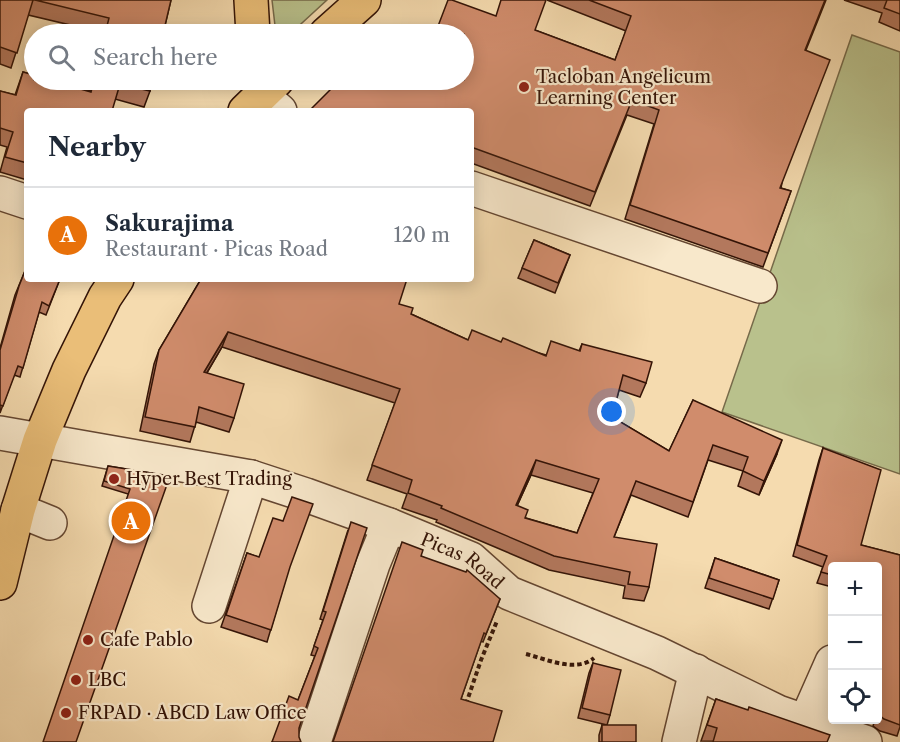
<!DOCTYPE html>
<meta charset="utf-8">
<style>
body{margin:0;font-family:"Libre Caslon Text",serif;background:#f6f6f7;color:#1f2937}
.controls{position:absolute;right:18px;bottom:18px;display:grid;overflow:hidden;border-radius:6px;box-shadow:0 3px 15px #0003}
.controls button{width:54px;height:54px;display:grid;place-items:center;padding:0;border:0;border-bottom:2px solid #e0e1e3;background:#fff;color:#1f2937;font:30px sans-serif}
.you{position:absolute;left:612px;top:412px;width:21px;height:21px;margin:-15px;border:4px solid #fff;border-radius:50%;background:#1a73e8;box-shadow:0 0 0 9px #1a73e833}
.badge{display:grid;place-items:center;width:39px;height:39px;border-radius:50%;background:#8f2418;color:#fff;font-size:20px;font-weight:700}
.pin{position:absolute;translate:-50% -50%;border:3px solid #fff;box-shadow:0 2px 6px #0006}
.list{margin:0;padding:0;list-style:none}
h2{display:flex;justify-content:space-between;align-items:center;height:78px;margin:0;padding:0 24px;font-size:26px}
h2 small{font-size:20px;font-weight:400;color:#747a83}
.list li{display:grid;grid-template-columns:39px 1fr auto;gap:18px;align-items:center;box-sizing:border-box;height:96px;padding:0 24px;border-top:2px solid #e0e1e3}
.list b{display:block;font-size:22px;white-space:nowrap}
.list p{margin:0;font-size:20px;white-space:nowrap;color:#747a83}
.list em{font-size:20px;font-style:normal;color:#747a83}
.icon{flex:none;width:33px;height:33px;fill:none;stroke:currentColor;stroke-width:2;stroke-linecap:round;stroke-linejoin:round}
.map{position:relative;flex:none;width:900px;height:742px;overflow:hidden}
.search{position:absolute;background:#fff;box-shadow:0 3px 15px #0003;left:24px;top:24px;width:450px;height:66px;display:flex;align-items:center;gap:15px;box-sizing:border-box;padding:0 21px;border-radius:33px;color:#747a83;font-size:22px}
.panel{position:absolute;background:#fff;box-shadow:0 3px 15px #0003;left:24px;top:108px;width:450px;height:174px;border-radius:6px}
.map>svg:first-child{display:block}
</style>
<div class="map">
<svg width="900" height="742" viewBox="0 0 900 742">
<rect width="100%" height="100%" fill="#f5dbaf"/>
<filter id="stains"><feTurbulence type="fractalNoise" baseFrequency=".00333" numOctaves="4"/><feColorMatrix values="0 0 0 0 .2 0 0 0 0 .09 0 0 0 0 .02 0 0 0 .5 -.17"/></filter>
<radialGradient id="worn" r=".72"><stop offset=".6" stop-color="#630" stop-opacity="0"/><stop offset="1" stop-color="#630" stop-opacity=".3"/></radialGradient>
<g fill="#b9c18c" stroke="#766a4a" stroke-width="1.5">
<polygon points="272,0 327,0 290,34 276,34"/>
<polygon points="852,35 900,52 900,474 722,412"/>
</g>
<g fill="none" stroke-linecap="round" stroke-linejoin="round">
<defs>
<g id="minor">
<polyline points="265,91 272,104 280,111"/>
<polyline points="471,188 760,286"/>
<polyline points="0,193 27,202"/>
<path id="s1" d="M0 433 251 477 306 495 389 525 471 559 509 593 657 653 778 712 865 742"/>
<polyline points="18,510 50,523"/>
<polyline points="209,606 251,477"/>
<polyline points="805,723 832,662"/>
<polyline points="314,742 373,564 389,525"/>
<polyline points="679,742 696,671"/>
</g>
<g id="major">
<polyline points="251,0 253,34"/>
<polyline points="326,34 364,0"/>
<polyline points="245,111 277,80"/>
<polyline points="0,583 18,510 40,440 69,370 105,297 117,279"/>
</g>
</defs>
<use href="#minor" stroke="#644631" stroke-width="36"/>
<use href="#major" stroke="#341407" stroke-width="36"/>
<g stroke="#341407" stroke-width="4" stroke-dasharray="4.5 3" stroke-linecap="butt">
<path d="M526 654C546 659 576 673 594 658"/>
<polyline points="466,704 481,660 497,621"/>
</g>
<use href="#minor" stroke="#f8e8cb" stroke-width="33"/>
<use href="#major" stroke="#eabe78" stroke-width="33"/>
</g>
<g fill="#b3785d" stroke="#341407" stroke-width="1.5" fill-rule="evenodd">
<polygon points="0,0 171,0 163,34 103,34 104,33 28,15 11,68 0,64"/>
<polygon points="547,0 826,0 806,50 781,188 791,191 763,267 625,219 654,124 627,115 590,206 471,163 471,111 464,80 535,30 615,60 626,31"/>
<polygon points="844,0 900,0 900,31 879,22 882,13"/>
<polygon points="23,72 90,91 93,80 152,80 150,91 144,107 115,99 27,111 27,180 0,172 7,147 0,145 0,91 15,95"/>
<polygon points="534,240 570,255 555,293 518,278"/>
<polygon points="27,266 60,279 46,315 39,312 20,377 14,375 0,413 0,348 15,295"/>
<path d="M201 279 399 304 411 314 468 340 501 342 546 355 579 351 582 344 646 383 640 397 619 390 612 417 669 451 693 400 777 454 759 495 738 486 743 471 708 460 688 517 631 495 614 537 649 587 644 601 623 598 625 586 549 570 436 522 437 520 402 508 407 494 367 480 395 403 222 347 207 373 234 418 229 432 196 422 190 442 140 431 154 364 159 350ZM531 475 593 493 577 533 526 518 517 506Z"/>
<polygon points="823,448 861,545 900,555 900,727 897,736 880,731 873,726 875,720 878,720 878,567 832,567 832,587 817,583 823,567 793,556 819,460"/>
<polygon points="108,466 170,476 128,494 102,486"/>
<polygon points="348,530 299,728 272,742 298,700 315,656 311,655 323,620 320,619"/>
<polygon points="247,553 289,568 267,642 221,627"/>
<polygon points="421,556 500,599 483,642 481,641 461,699 333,742"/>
<polygon points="715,558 779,580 769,609 705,588"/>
<polygon points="593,663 610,715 607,725 578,718 589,673"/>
<polygon points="716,699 827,742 701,741"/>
<polygon points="602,725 636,742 599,742 599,735"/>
</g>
<g fill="#92624c" stroke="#341407" stroke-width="1.5">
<polygon points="228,332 222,347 199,386 204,372"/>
<polygon points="782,440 777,454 759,495 764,481"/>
<polygon points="536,460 531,475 511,519 516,505"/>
</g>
<g fill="#d08c6c" stroke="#341407" stroke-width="1.5" fill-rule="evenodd">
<polygon points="0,0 33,0 17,53 0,47"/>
<polygon points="35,0 171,0 163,34 105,34 109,18"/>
<polygon points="448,0 452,0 496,16 501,0 546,0 535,30 615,60 631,16 589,0 825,0 805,50 830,60 780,188 791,191 768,253 630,205 659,110 632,100 595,192 471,147 471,111 309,111 340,80 464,80 464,34 435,34"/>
<polygon points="887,0 900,0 900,14 884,8"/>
<polygon points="23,72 34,75 34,80 49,80 91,92 94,80 152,80 150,91 120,84 112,111 27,111 27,163 5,157 13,132 0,128 0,91 16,95"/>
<polygon points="534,240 570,255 558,283 522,268"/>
<polygon points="27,266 27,279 60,279 49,306 42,302 23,368 18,366 3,406 0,405 0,350 19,286"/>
<path d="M201 279H407L399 304 413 308 411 314 468 340 472 330 501 342 503 338 546 356 551 341 580 351 582 344 652 362 646 383 623 375 612 417 669 451 693 400 782 440 764 481 743 471 748 457 713 445 693 502 636 481 614 537 657 544 649 587 628 584 630 572 554 556 441 508 442 506 408 493 412 480 372 465 400 389 228 332 204 372 244 384 234 418 199 407 195 427 145 417 159 350ZM536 460 599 479 577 533 525 518 528 510 516 505Z"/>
<polygon points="823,448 881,470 861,545 900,555 900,725 884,719 878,714 880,706 878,705 878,567 832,567 832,575 821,572 827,556 797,545"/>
<polygon points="108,466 170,476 76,742 43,742 130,489 104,481"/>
<polygon points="292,497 313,504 290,567 271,630 226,615 247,553 259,557 273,518 283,521"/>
<polygon points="351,522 367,528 299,728 299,737 301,742 272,742 289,696 298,700 318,648 314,646 326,612 323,611"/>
<polygon points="402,542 423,550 421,556 466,572 467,570 500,599 486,634 484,633 461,699 502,711 493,742 333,742"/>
<polygon points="715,558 779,580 773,599 709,578"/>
<polygon points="593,663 621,670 610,715 582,708"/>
<polygon points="716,699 748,710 749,707 830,735 827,742 713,742 717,728 707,725"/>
<rect x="602" y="725" width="34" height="17"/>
</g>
<g fill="#8f2418" stroke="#f8e8cb" stroke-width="2">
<circle cx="524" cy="87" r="6"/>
<circle cx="114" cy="479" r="6"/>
<circle cx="88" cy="640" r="6"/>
<circle cx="76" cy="680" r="6"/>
<circle cx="66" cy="713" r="6"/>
</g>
<g text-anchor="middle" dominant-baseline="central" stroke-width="4.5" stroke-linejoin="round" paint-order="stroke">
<g font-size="18" fill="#341407" stroke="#f8e8cb" text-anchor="start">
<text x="536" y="77">Tacloban Angelicum<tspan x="536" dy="21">Learning Center</tspan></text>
<text x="126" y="479">Hyper Best Trading</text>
<text x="100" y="640">Cafe Pablo</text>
<text x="88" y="680">LBC</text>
<text x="78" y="713">FRPAD ∙ ABCD Law Office</text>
</g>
<g font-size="18" fill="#341407" stroke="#f8e8cb">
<text stroke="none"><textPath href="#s1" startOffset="483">Picas Road</textPath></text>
</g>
</g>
<rect width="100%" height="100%" filter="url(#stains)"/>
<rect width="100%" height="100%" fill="url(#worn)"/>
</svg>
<div class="controls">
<button>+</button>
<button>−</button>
<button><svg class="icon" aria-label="locate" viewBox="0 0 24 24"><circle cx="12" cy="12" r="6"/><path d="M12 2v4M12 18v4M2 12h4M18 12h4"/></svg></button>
</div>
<div class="you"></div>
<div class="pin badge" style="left:131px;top:521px;background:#e8710a">A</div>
<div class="search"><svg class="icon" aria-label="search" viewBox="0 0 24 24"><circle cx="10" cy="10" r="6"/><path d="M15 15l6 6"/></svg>Search here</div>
<section class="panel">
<h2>Nearby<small></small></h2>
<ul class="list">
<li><span class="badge" style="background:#e8710a">A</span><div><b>Sakurajima</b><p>Restaurant · Picas Road</p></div><em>120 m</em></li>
</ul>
</section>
</div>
